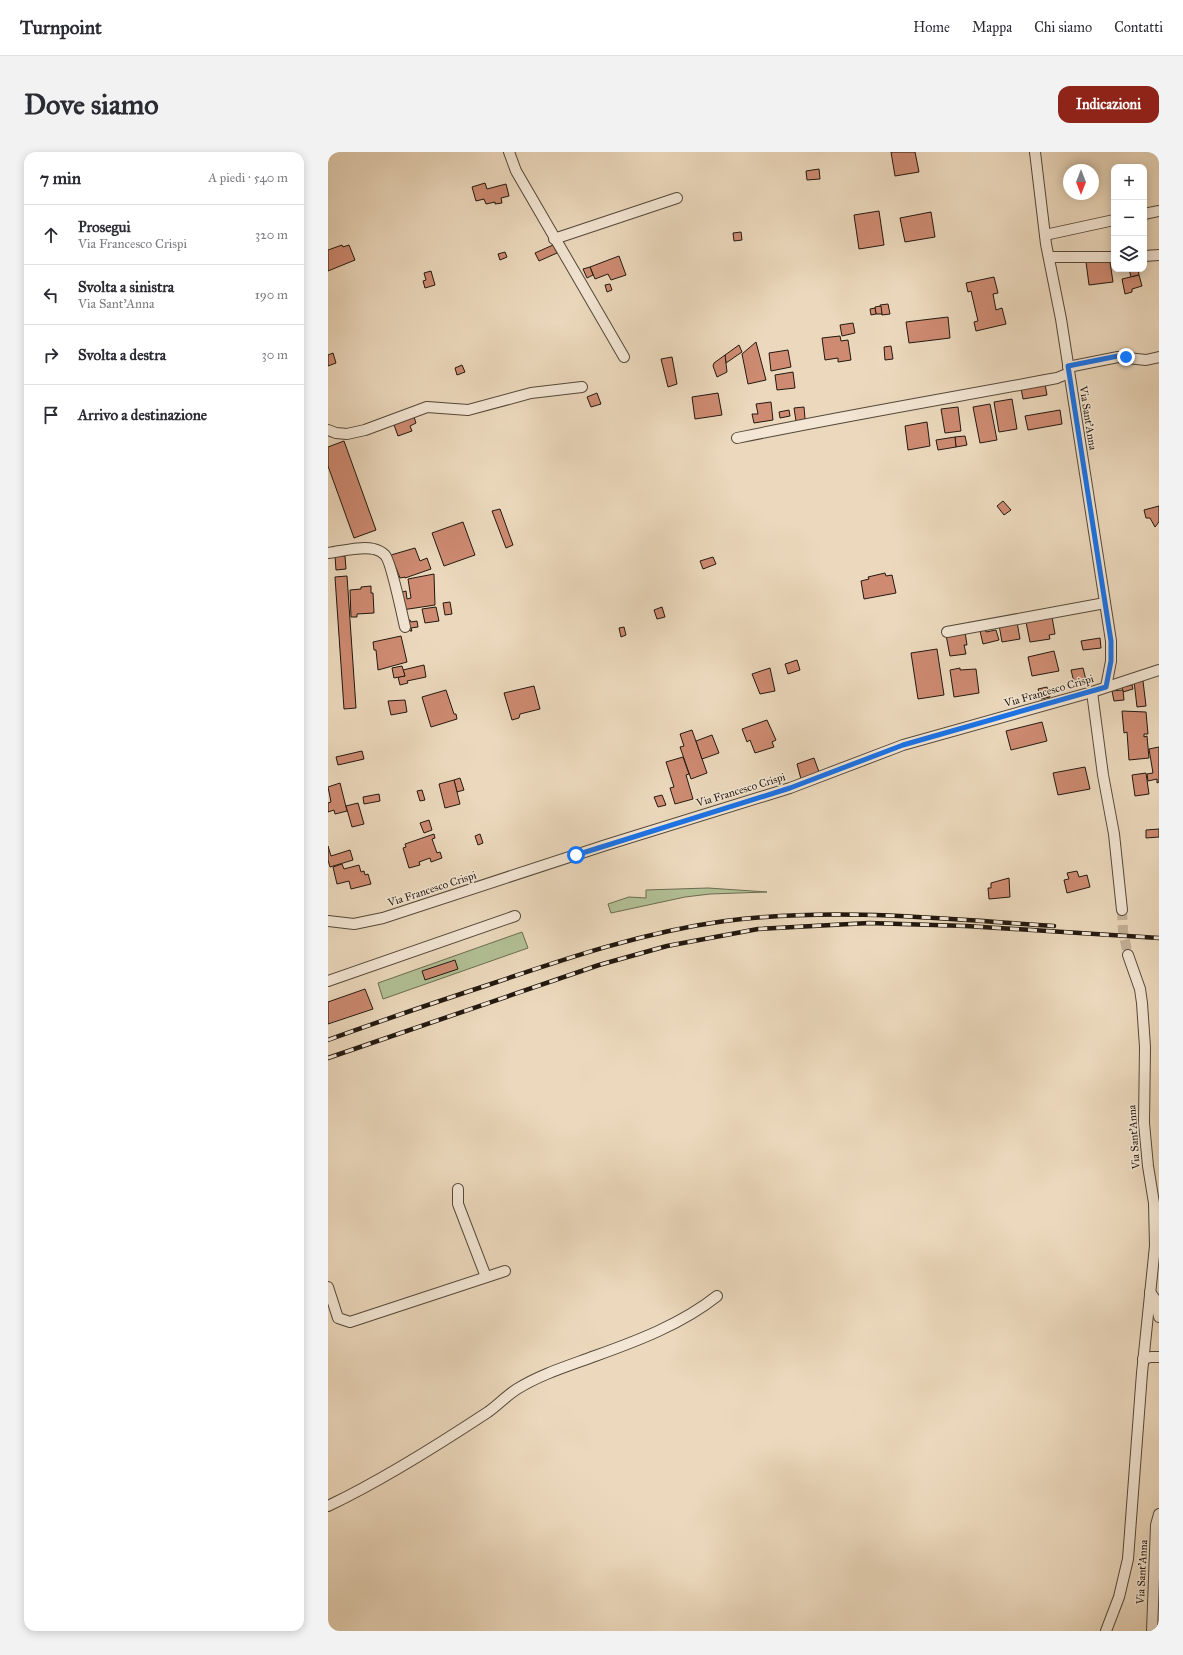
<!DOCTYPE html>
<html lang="it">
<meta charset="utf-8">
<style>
body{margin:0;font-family:"IM FELL Great Primer",serif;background:#f2f2f3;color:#2b2b33}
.controls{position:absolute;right:12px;top:12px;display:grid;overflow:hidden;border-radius:8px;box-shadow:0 2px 10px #0003}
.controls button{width:36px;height:36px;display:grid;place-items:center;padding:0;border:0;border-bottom:1px solid #e1e1e2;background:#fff;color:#2b2b33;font:20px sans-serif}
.compass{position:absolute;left:735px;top:12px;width:36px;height:36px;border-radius:50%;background:#fff;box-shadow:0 2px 10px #0003;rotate:180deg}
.stop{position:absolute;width:12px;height:12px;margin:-9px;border:3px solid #1a73e8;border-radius:50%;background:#fff}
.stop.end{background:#1a73e8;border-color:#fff;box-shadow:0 1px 4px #0008}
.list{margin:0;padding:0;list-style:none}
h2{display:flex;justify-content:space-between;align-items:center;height:52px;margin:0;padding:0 16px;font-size:17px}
h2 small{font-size:13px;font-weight:400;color:#7c7c81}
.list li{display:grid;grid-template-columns:26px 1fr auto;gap:12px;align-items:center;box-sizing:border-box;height:60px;padding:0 16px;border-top:1px solid #e1e1e2}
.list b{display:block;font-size:15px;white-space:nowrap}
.list p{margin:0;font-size:13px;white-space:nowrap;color:#7c7c81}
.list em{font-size:13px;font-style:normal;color:#7c7c81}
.icon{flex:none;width:22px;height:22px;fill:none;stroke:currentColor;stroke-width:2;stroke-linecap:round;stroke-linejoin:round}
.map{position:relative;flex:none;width:831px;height:1479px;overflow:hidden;border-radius:12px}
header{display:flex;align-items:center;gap:24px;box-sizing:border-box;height:56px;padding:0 20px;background:#fff;border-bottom:1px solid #e1e1e2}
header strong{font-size:19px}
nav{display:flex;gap:22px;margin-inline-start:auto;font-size:14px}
.intro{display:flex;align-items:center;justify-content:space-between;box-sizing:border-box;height:96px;padding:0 24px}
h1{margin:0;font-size:28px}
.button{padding:10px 18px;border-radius:12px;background:#8f2418;color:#fff;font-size:14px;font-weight:700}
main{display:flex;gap:24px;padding:0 24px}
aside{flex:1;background:#fff;border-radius:12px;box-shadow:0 2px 10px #0003}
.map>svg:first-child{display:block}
</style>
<header>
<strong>Turnpoint</strong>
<nav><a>Home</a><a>Mappa</a><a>Chi siamo</a><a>Contatti</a></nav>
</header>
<div class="intro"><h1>Dove siamo</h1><a class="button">Indicazioni</a></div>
<main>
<aside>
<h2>7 min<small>A piedi · 540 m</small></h2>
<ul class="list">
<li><svg class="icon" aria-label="ahead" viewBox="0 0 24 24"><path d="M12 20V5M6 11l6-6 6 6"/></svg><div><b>Prosegui</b><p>Via Francesco Crispi</p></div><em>320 m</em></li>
<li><svg class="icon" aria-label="left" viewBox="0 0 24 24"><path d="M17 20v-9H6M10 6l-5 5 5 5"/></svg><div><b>Svolta a sinistra</b><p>Via Sant'Anna</p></div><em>190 m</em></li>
<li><svg class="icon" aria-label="right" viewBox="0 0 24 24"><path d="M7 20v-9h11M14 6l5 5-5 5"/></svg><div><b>Svolta a destra</b></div><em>30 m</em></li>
<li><svg class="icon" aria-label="arrive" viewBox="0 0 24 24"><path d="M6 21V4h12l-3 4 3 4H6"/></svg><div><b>Arrivo a destinazione</b></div></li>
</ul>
</aside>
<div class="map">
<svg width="831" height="1479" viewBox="0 0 831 1479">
<rect width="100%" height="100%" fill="#ecd9bd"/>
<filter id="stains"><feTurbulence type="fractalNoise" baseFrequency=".005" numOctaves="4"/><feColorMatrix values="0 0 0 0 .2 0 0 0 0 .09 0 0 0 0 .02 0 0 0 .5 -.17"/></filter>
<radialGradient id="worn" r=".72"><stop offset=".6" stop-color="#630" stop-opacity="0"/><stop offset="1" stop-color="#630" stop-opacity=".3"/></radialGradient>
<g fill="#b2c095" stroke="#6a6c52">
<polygon points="380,736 439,740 382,742 357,745 283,761 280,752 301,745 318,746 318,738"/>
<polygon points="194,780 200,796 55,847 50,831"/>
</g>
<g fill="#ce8b72" stroke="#22180f">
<polygon points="563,0 587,0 591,20 567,24"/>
<polygon points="491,17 492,27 479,28 478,19"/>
<polygon points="157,31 159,37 178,32 181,44 173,46 174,51 167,52 167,50 158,52 156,47 148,49 144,35"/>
<polygon points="551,59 556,93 531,97 526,63"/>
<polygon points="603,60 607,85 577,90 572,66"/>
<polygon points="413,80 414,88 406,89 405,81"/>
<polygon points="14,93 15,95 21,93 27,108 0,119 0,98"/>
<polygon points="225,93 229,101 211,109 207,101"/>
<polygon points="177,100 179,105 172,108 170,102"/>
<polygon points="291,104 298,123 283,128 280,122 267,127 262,115"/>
<polygon points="776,108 776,110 782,110 785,130 761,133 758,110"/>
<polygon points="262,115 265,123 259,126 255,117"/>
<polygon points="801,117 810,117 811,123 803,125"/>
<polygon points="103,119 107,133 97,136 95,129 98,128 96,121"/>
<polygon points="811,123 814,134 804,137 804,140 797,142 794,127"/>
<polygon points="666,125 670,141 665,142 668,158 674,156 678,172 648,179 646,170 650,169 643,139 640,140 638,131"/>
<polygon points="282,132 284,138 279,140 277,133"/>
<polygon points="560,152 562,162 554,163 552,153"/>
<polygon points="553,154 554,162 548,162 547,155"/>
<polygon points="547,156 548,162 543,163 542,157"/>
<polygon points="620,165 622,186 581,191 578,170"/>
<polygon points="525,171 527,181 514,184 512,173"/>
<polygon points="512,184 513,189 520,188 523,208 510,210 510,206 497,208 494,186"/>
<polygon points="428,190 438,228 420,232 414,202"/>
<polygon points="411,193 414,200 398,211 397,203"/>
<polygon points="563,194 565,207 557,208 556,195"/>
<polygon points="460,198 463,215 443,219 441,201"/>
<polygon points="5,201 8,211 0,214 0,203"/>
<polygon points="397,203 399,220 389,225 385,214 386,211"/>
<polygon points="344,205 349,232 340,235 333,207"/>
<polygon points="134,213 137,220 129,223 127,216"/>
<polygon points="465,220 467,236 449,238 447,223"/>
<polygon points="717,232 719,243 695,247 693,236"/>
<polygon points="269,241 273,252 263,255 259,245"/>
<polygon points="390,241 394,263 367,267 364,245"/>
<polygon points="684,247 689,277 671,280 666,250"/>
<polygon points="443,250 445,268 426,271 424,262 430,262 428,252"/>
<polygon points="662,252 669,288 652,291 645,255"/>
<polygon points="476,255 477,267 468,269 466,256"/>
<polygon points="630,255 633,279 617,281 613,257"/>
<polygon points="461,258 462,264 452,266 451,260"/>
<polygon points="732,258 734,272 700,278 697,264"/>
<polygon points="85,262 88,271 82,274 84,279 70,284 65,270"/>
<polygon points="599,270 602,294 580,298 577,274"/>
<polygon points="637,284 639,293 628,295 627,285"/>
<polygon points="627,285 628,295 610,298 608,288"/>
<polygon points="16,289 48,378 26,386 0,314 0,295"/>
<polygon points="675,349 683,358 676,363 669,354"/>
<polygon points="831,354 831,370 827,375 822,366 818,366 816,358"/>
<polygon points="172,357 185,393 178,396 164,359"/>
<polygon points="135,370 147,403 116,414 104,381"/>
<polygon points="87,396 92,409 99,406 103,417 77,426 77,425 72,426 63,403"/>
<polygon points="7,404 17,404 18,417 8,418"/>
<polygon points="385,405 388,412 375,417 372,409"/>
<polygon points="557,421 558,424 564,423 568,441 536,447 533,429 541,427 540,425"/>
<polygon points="106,422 107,453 74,458 71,441 78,439 79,447 83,446 80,427"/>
<polygon points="19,424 28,556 16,557 7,425"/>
<polygon points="43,434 43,441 45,441 46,461 29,462 29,465 23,465 22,438 33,437 33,435"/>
<polygon points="122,450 124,462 117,463 115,451"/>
<polygon points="108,455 111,469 97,471 94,457"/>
<polygon points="334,455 337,465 329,467 326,458"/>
<polygon points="724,465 727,482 721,483 722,487 702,490 698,470"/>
<polygon points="80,468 82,468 83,470 89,469 90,475 83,476 84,479 82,479"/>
<polygon points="689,470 692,487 674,490 671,473"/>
<polygon points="296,475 298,483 293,485 291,476"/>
<polygon points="657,477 658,480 668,478 671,488 655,492 652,479"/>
<polygon points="637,480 639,493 636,493 638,502 622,504 618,483"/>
<polygon points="73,484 79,510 50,518 48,498 46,498 45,490"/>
<polygon points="772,486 773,496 755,498 753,489"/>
<polygon points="609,497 616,543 590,547 583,501"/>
<polygon points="726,499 731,519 704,524 700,505"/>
<polygon points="469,508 472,518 460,522 457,512"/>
<polygon points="96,513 98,525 79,529 80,531 72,533 70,525 77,524 75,518"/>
<polygon points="74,514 77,524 66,526 64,516"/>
<polygon points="442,516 447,539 432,542 424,522"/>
<polygon points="632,516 632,518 648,517 651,541 626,545 622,518"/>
<polygon points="755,516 758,528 746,530 743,518"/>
<polygon points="806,529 815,529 818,554 809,555"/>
<polygon points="804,533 805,537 795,540 794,535"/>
<polygon points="206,534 212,557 192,562 191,566 184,568 176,541"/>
<polygon points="719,535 722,545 713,547 710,537"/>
<polygon points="118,538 126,562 128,562 129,567 103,575 94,545"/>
<polygon points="795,538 796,548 786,549 784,539"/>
<polygon points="77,548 79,560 63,563 60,549"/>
<polygon points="794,559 818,560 820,582 816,582 816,585 819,584 821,606 801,608 799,580 796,581"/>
<polygon points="439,568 448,588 444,590 446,595 427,601 422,588 419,590 414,577"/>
<polygon points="714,570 719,589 683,598 678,579"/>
<polygon points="364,578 379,621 363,627 352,595 356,594 352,582"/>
<polygon points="384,583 391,601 374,607 368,589"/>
<polygon points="831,595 831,630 829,631 829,627 820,629 819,622 825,621 821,597"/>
<polygon points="34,599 36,607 10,613 8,605"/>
<polygon points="355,605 361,622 358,623 365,647 347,652 342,636 346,635 338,610"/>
<polygon points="486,606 491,620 473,627 469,612"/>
<polygon points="757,615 762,637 730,643 725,621"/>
<polygon points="818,621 821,642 807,644 804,623"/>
<polygon points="132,626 136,638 129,640 126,628"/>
<polygon points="126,628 132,652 117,656 111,632"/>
<polygon points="12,631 19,659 7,662 6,658 0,660 0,651 3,650 0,635"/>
<polygon points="94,638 97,648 92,649 89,639"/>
<polygon points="51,642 52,649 36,652 35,645"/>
<polygon points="334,643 338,653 330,655 326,645"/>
<polygon points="30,651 36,672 24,675 18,654"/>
<polygon points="101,668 104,678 96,681 92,671"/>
<polygon points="831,677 831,685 818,686 818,678"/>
<polygon points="106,682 107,686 104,687 109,701 112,700 114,706 103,710 102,706 91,710 92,713 81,716 75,696 78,695 77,692"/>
<polygon points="152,682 155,691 150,693 147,684"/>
<polygon points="0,694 3,704 22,698 25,708 2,715 0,708"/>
<polygon points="14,712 16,717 31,713 33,720 36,719 37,723 40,722 43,732 23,737 21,729 9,732 5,715"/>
<polygon points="749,719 751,725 759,723 762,735 739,741 736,728 741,727 739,721"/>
<polygon points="681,726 682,745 661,747 660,736 663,736 663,731"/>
<polygon points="127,808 130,817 97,828 94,819"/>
<polygon points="37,837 45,857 0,872 0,850"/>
</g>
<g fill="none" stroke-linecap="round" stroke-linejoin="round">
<polyline stroke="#c4b29a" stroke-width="10" stroke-dasharray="10 5" stroke-linecap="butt" points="794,758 795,779 800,803"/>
<defs>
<g id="minor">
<polyline points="181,0 188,19 296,205"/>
<polyline points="707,0 718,92 733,167 783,489 783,509 778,535"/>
<polyline points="816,62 831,59"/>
<polyline points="717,83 786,68"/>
<polyline points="226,87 349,46"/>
<polyline points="816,104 831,103"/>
<polyline points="721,105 786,105"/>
<polyline points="740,215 790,205 818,208 831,205"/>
<polyline points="0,278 8,281 19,282 37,278 99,255 140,258 203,241 254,235"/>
<path d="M409 286C515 264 622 246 729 226L741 221"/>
<path d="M0 401C15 399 32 394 46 397 50 398 55 401 57 403 63 409 74 462 77 475"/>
<polyline points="619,480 777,451"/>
<polyline points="764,540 775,623 786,682 794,758"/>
<polyline points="0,769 26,772 55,766 278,693 462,636 575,593 764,540 831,518"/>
<polyline points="0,829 187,764"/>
<polyline points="130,1037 130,1052 158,1125"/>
<polyline points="0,1135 10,1166 22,1170 177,1119"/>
<polyline points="822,1140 827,1147 831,1165"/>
<polyline points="815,1207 823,1205 831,1205"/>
<path d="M0 1354C55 1328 110 1293 160 1260 170 1253 178 1244 189 1237 213 1222 240 1214 267 1204 309 1189 354 1172 389 1144"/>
<polyline points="778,1479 791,1445 800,1407 814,1221 827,1094 826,1051 820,1014 816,971 817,895 814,851 812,837 800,803"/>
<polyline points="824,1479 828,1373 831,1362"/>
</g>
</defs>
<use href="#minor" stroke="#54483a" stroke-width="12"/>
<use href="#minor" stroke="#f3e6d4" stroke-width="10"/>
<defs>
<g id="rail">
<path d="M0 888C55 868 111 849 166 831 242 805 317 780 397 769 505 755 617 767 726 774"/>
<polyline points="0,906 271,813 339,794 430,777 541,771 638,774 831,786"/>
</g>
</defs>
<use href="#rail" stroke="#22180f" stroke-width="4.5"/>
<use href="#rail" stroke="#f3e6d4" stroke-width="3" stroke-dasharray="9" stroke-linecap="butt"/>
</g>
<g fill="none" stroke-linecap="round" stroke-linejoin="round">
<polyline stroke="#1a73e8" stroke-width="5" points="248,703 462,636 575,593 778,535 783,509 783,489 740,214 790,204 798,205"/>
</g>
<g text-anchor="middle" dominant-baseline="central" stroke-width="3" stroke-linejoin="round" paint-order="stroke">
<g font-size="11" fill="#22180f" stroke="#f3e6d4">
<text transform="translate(760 266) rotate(81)">Via Sant'Anna</text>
<text transform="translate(721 539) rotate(-16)">Via Francesco Crispi</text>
<text transform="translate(413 638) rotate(-17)">Via Francesco Crispi</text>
<text transform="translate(104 737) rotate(-18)">Via Francesco Crispi</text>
<text transform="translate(806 985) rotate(-94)">Via Sant'Anna</text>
<text transform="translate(814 1420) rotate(-87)">Via Sant'Anna</text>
</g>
</g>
<rect width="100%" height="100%" filter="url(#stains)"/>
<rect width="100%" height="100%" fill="url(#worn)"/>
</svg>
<div class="controls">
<button>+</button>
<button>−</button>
<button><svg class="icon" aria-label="layers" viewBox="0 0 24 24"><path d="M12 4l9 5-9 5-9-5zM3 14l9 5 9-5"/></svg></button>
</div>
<svg class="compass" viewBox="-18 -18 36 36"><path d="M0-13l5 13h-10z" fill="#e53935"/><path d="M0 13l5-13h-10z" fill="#7c7c81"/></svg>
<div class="stop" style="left:248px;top:703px"></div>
<div class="stop end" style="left:798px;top:205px"></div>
</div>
</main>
